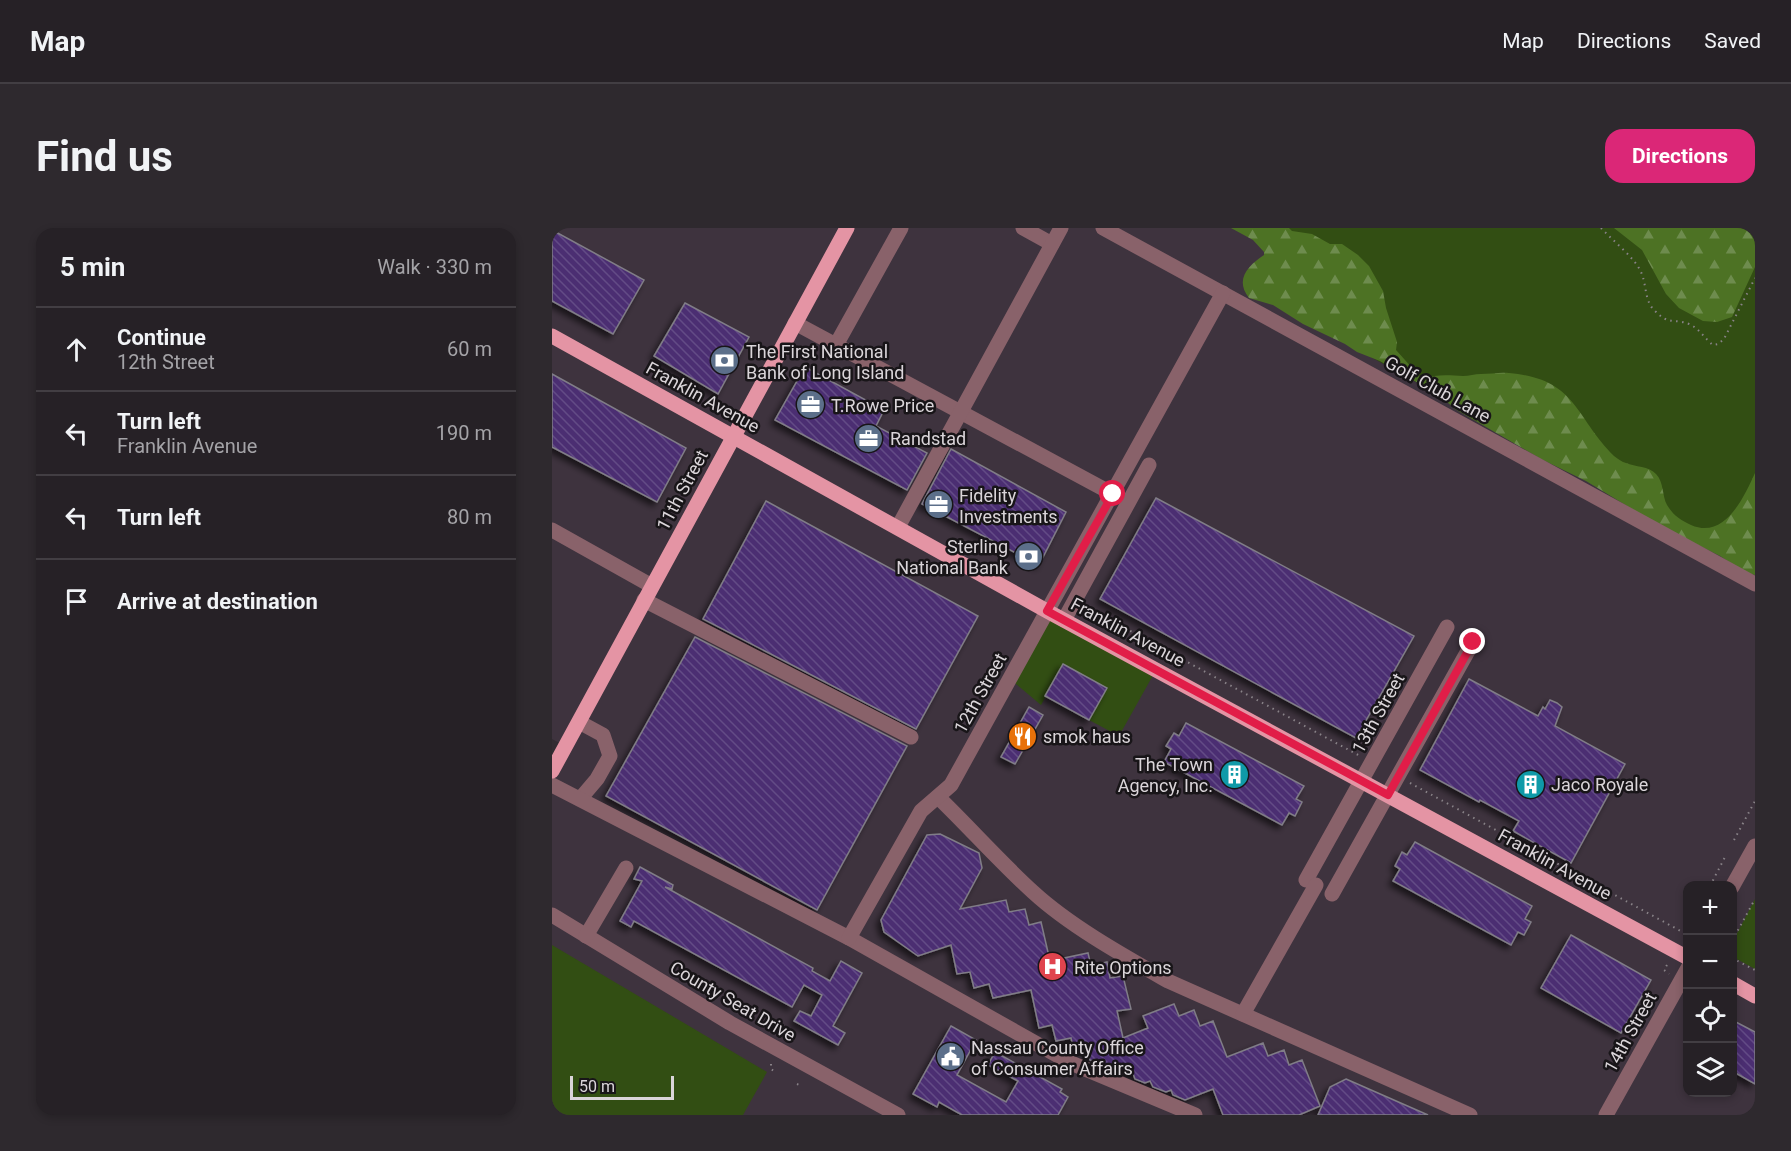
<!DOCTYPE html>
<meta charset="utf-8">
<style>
body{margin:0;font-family:Roboto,sans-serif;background:#2e292e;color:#f1f3f6}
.controls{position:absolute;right:18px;bottom:18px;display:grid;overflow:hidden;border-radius:12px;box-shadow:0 3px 9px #0003}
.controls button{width:54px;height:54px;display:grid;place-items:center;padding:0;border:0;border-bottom:2px solid #423e43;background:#262126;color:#f1f3f6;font:30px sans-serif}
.scale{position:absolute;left:18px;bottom:15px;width:104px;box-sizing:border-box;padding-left:6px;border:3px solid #dad5d9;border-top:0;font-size:16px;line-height:21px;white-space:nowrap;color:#dad5d9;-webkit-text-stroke:4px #181518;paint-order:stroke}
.stop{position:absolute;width:18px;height:18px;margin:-14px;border:4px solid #e11d48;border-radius:50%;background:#fff}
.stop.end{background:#e11d48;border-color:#fff;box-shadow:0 2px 6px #0008}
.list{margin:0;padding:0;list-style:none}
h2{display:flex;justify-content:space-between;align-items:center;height:78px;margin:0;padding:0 24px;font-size:26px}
h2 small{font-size:20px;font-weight:400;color:#a4a3a7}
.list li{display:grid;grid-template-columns:39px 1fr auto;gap:18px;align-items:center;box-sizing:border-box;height:84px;padding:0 24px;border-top:2px solid #423e43}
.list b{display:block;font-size:22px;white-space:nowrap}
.list p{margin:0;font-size:20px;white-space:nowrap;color:#a4a3a7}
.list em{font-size:20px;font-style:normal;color:#a4a3a7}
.icon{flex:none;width:33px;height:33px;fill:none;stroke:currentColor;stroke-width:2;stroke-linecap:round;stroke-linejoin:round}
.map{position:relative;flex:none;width:1203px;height:887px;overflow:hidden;border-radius:18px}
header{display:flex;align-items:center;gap:36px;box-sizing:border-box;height:84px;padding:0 30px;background:#262126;border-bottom:2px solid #423e43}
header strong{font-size:28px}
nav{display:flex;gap:33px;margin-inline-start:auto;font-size:21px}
.intro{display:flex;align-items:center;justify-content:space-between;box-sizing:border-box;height:144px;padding:0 36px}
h1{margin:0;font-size:42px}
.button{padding:15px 27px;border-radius:18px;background:#db2777;color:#fff;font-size:21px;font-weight:700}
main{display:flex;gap:36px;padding:0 36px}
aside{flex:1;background:#262126;border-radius:18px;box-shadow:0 3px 9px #0003}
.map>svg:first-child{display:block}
</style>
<header>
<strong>Map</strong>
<nav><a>Map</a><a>Directions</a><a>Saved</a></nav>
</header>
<div class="intro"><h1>Find us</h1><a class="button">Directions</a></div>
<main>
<aside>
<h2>5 min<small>Walk · 330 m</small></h2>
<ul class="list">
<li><svg class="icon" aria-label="ahead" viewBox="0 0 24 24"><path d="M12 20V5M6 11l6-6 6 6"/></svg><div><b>Continue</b><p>12th Street</p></div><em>60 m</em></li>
<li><svg class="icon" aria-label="left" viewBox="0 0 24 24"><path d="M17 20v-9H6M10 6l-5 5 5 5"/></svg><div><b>Turn left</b><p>Franklin Avenue</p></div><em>190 m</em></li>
<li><svg class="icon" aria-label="left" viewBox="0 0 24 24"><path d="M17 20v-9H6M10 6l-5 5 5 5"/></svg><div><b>Turn left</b></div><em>80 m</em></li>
<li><svg class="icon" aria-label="arrive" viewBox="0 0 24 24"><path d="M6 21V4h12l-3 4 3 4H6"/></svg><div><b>Arrive at destination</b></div></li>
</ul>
</aside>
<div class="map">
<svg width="1203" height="887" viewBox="0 0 1203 887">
<defs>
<pattern id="forest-firs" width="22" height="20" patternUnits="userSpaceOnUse" patternTransform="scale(1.5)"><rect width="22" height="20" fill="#4d7224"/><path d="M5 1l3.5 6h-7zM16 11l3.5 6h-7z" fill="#6e8c4e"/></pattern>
<pattern id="building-back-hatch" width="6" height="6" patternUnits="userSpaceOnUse" patternTransform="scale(1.5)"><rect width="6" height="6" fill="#4b2e72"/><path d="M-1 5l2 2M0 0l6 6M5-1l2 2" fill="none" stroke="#644b86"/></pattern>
<filter id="shadow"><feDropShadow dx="-4" dy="4" stdDeviation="3" flood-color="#0009"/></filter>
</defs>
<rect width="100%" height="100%" fill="#322c32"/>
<path fill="#3e333e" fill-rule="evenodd" d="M0 0H685L724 23 700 63 1203 342V887H0V542L13 518 0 511ZM1136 658H1180V864H1136Z"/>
<g fill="#324e13">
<polygon points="685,0 1203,0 1203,342 700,63 724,23"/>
<polygon points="495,383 604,442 567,508 537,492 555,460 511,438 489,477 458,451"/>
<polygon points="1203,671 1203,741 1181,729 1181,713"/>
<polygon points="0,717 215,844 191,887 0,887"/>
</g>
<g fill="url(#forest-firs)">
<path d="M679 0H737L740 3 760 6 778 16H790L806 27 817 38 831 63 834 80 845 114 844 122 870 151C884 146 896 147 911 148 917 148 923 146 929 146 939 146 948 144 957 145 1025 151 1022 188 1062 228 1066 231 1070 234 1074 235 1083 239 1097 238 1104 246 1112 254 1110 268 1115 277 1121 287 1128 292 1139 297 1173 312 1192 269 1203 245V347L1194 345 1168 328 1108 298 1034 253 989 231 903 181 887 167 828 133 805 124 793 116 751 96 721 77 697 70C682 51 697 37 712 27V24L701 12Z"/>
<polygon points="1062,0 1203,0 1203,39 1180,89 1165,94 1151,93 1127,80 1114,66 1090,22"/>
</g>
<g fill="url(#building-back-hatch)" stroke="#807d87" stroke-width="1.5" filter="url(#shadow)">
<polygon points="0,2 92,52 61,106 0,73"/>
<polygon points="133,75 197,109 166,166 102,128"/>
<polygon points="253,139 332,182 324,198 375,225 355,262 223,192"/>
<polygon points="0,146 134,220 105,274 0,219"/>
<polygon points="399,221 514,284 487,337 370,276"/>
<polygon points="604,270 862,408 804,510 548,371"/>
<polygon points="214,273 426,388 364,501 151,391"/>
<polygon points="143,409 355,518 265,682 54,568"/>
<polygon points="511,436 555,460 537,492 493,468"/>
<polygon points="917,451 986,488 991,479 993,481 998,472 1005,475 1010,479 1003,498 1073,536 1019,635 961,603 967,593 928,572 927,574 868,542"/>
<polygon points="477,479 491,487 463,536 449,529"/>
<polygon points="634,495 752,558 744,571 750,574 743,588 737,585 730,597 612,534 619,521 614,518 622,505 627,508"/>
<polygon points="388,606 427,625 430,640 408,681 454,672 457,684 473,681 477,697 489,694 498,733 536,725 539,738 555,734 558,750 571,748 579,781 565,783 571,810 596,800 591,788 622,776 627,788 642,782 648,798 661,793 675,829 711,815 716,828 732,822 737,837 750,832 768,878 747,887 671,887 661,861 633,872 621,867 619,862 614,864 601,859 598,853 593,855 583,851 580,843 571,846 538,832 534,821 522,823 519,810 504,813 500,797 487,800 479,762 441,770 437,756 422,760 418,744 405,746 399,717 366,728 332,704 329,692 375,607"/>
<polygon points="863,614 980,678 973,691 979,694 972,707 966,704 959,717 841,653 848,641 843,638 850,624 855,627"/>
<polygon points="88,639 121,657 120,661 113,659 261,740 260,743 278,753 289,733 310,745 281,798 293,805 286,817 242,793 248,783 259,788 270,767 252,757 240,779 82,693 79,699 68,693 90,653 82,651"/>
<polygon points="1019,707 1099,752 1069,805 989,760"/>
<polygon points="1180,792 1203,804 1203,856 1180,843"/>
<polygon points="399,798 424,812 405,847 454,874 466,853 436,837 443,824 510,861 508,864 516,869 506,887 410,887 387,874 385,879 361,866"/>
<polygon points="794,851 876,887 766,887 778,859"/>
</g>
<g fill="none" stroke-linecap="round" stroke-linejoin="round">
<g stroke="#898388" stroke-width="2" stroke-dasharray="1.5 4.5" stroke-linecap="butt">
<path d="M1049 0C1060 12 1083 30 1089 44 1095 57 1092 73 1103 83 1118 98 1122 90 1137 96 1147 100 1152 110 1161 117L1166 116 1172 111 1203 50"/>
<polyline points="536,380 808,528"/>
<polyline points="858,555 1136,707"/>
<polyline points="1182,612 1203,573"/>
<polyline points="1158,658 1173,629"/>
<polyline points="1132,707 1136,700"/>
<polyline points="1180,713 1203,671"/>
<polyline points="1180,730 1203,742"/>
<polyline points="1115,737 1112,742 1117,746"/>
<polyline points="234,806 237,804"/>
<polyline points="219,836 219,841 222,843"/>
<polyline points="245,856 250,858"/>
</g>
<g stroke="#89626a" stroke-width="15">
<polyline points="471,0 500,16"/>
<polyline points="551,0 1203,356"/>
<polyline points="243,95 561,266"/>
<polyline points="284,117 349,0"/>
<polyline points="346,299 509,0"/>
<polyline points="0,302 100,358"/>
<polyline points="92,372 359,509"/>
<polyline points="512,392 597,237"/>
<polyline points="27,494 51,507 58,528 45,551 28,571"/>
<polyline points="0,557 297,710 519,835 643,887"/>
<path d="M386 569C418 600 448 634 481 664 518 698 572 728 616 753L918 887"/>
<polyline points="754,652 895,399"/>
<polyline points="1180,659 1203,618"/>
<polyline points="780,666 921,414"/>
<polyline points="0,687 178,795 346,887"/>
<polyline points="34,708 74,640"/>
<polyline points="297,710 369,583 399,557 671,65"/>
<polyline points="691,786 764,657"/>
<polyline points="1054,887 1136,740"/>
</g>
<g stroke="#e494a4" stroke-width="15">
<polyline points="0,108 495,383 1136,730"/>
<polyline points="0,543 295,0"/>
<polyline points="1180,755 1203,768"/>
</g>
</g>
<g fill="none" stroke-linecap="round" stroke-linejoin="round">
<polyline stroke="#e11d48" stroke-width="8" points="561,266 495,383 836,567 921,414"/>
</g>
<defs>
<symbol id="bank-disc" viewBox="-11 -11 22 22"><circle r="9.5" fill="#5c6f8a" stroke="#181518"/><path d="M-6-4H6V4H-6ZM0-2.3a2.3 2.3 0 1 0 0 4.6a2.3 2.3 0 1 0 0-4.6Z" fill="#fff"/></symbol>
<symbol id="office-disc" viewBox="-11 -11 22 22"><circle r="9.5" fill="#5c6f8a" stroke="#181518"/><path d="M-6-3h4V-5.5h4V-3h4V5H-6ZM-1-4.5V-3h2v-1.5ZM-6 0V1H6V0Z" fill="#fff"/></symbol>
<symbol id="restaurant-disc" viewBox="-11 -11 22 22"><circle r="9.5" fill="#e8710a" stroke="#181518"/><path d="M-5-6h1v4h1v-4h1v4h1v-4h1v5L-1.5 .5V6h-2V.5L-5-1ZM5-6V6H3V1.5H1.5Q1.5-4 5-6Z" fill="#fff"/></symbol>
<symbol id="building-disc" viewBox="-11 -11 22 22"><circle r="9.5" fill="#0f9aa8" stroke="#181518"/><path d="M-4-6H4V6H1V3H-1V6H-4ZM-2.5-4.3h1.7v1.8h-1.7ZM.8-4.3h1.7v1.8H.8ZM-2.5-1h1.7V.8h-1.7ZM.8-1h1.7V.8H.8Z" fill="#fff"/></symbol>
<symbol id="hospital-disc" viewBox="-11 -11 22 22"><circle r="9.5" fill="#e0444e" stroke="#181518"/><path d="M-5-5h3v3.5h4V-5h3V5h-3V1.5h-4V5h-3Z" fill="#fff"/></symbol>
<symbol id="civic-disc" viewBox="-11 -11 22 22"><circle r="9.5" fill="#5c6f8a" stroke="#181518"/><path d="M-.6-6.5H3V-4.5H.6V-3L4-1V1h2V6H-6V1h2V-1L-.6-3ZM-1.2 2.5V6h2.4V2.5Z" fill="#fff"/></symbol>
</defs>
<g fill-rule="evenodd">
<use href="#bank-disc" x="156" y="116" width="33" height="33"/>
<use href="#office-disc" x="242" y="160" width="33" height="33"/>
<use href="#office-disc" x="300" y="194" width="33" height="33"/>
<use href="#office-disc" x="370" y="260" width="33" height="33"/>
<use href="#bank-disc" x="460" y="312" width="33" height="33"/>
<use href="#restaurant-disc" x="454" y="492" width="33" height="33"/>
<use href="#building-disc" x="666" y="530" width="33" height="33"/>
<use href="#building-disc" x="962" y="540" width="33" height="33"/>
<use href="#hospital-disc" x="484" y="722" width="33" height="33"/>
<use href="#civic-disc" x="382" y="812" width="33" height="33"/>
</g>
<g text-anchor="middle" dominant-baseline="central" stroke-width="5" stroke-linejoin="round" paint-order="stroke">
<g font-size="18" fill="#dad5d9" stroke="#181518" text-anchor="start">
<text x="194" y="123">The First National<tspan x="194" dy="21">Bank of Long Island</tspan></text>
<text x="279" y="177">T.Rowe Price</text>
<text x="338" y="210">Randstad</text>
<text x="407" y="267">Fidelity<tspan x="407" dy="21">Investments</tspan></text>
<text x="456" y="318" text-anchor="end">Sterling<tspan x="456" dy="21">National Bank</tspan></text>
<text x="491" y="508">smok haus</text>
<text x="661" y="536" text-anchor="end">The Town<tspan x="661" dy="21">Agency, Inc.</tspan></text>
<text x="999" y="556">Jaco Royale</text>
<text x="522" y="739">Rite Options</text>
<text x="419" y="819">Nassau County Office<tspan x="419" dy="21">of Consumer Affairs</tspan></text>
</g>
<g font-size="18" fill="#dad5d9" stroke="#181518">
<text transform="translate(886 161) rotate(29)">Golf Club Lane</text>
<text transform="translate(151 169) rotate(29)">Franklin Avenue</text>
<text transform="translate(130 262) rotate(-62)">11th Street</text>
<text transform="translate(576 404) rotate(28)">Franklin Avenue</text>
<text transform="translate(428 465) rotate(-61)">12th Street</text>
<text transform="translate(826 485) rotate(-61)">13th Street</text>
<text transform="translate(1003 636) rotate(29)">Franklin Avenue</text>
<text transform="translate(181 773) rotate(30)">County Seat Drive</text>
<text transform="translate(1078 804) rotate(-61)">14th Street</text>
</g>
</g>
</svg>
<div class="controls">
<button>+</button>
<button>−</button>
<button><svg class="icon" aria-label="locate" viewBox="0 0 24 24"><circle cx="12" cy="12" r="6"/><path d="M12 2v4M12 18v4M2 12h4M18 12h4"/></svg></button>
<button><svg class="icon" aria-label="layers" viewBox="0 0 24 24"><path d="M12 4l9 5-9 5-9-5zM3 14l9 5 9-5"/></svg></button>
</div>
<div class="scale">50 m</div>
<div class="stop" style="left:561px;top:266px"></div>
<div class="stop end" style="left:921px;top:414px"></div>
</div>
</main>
